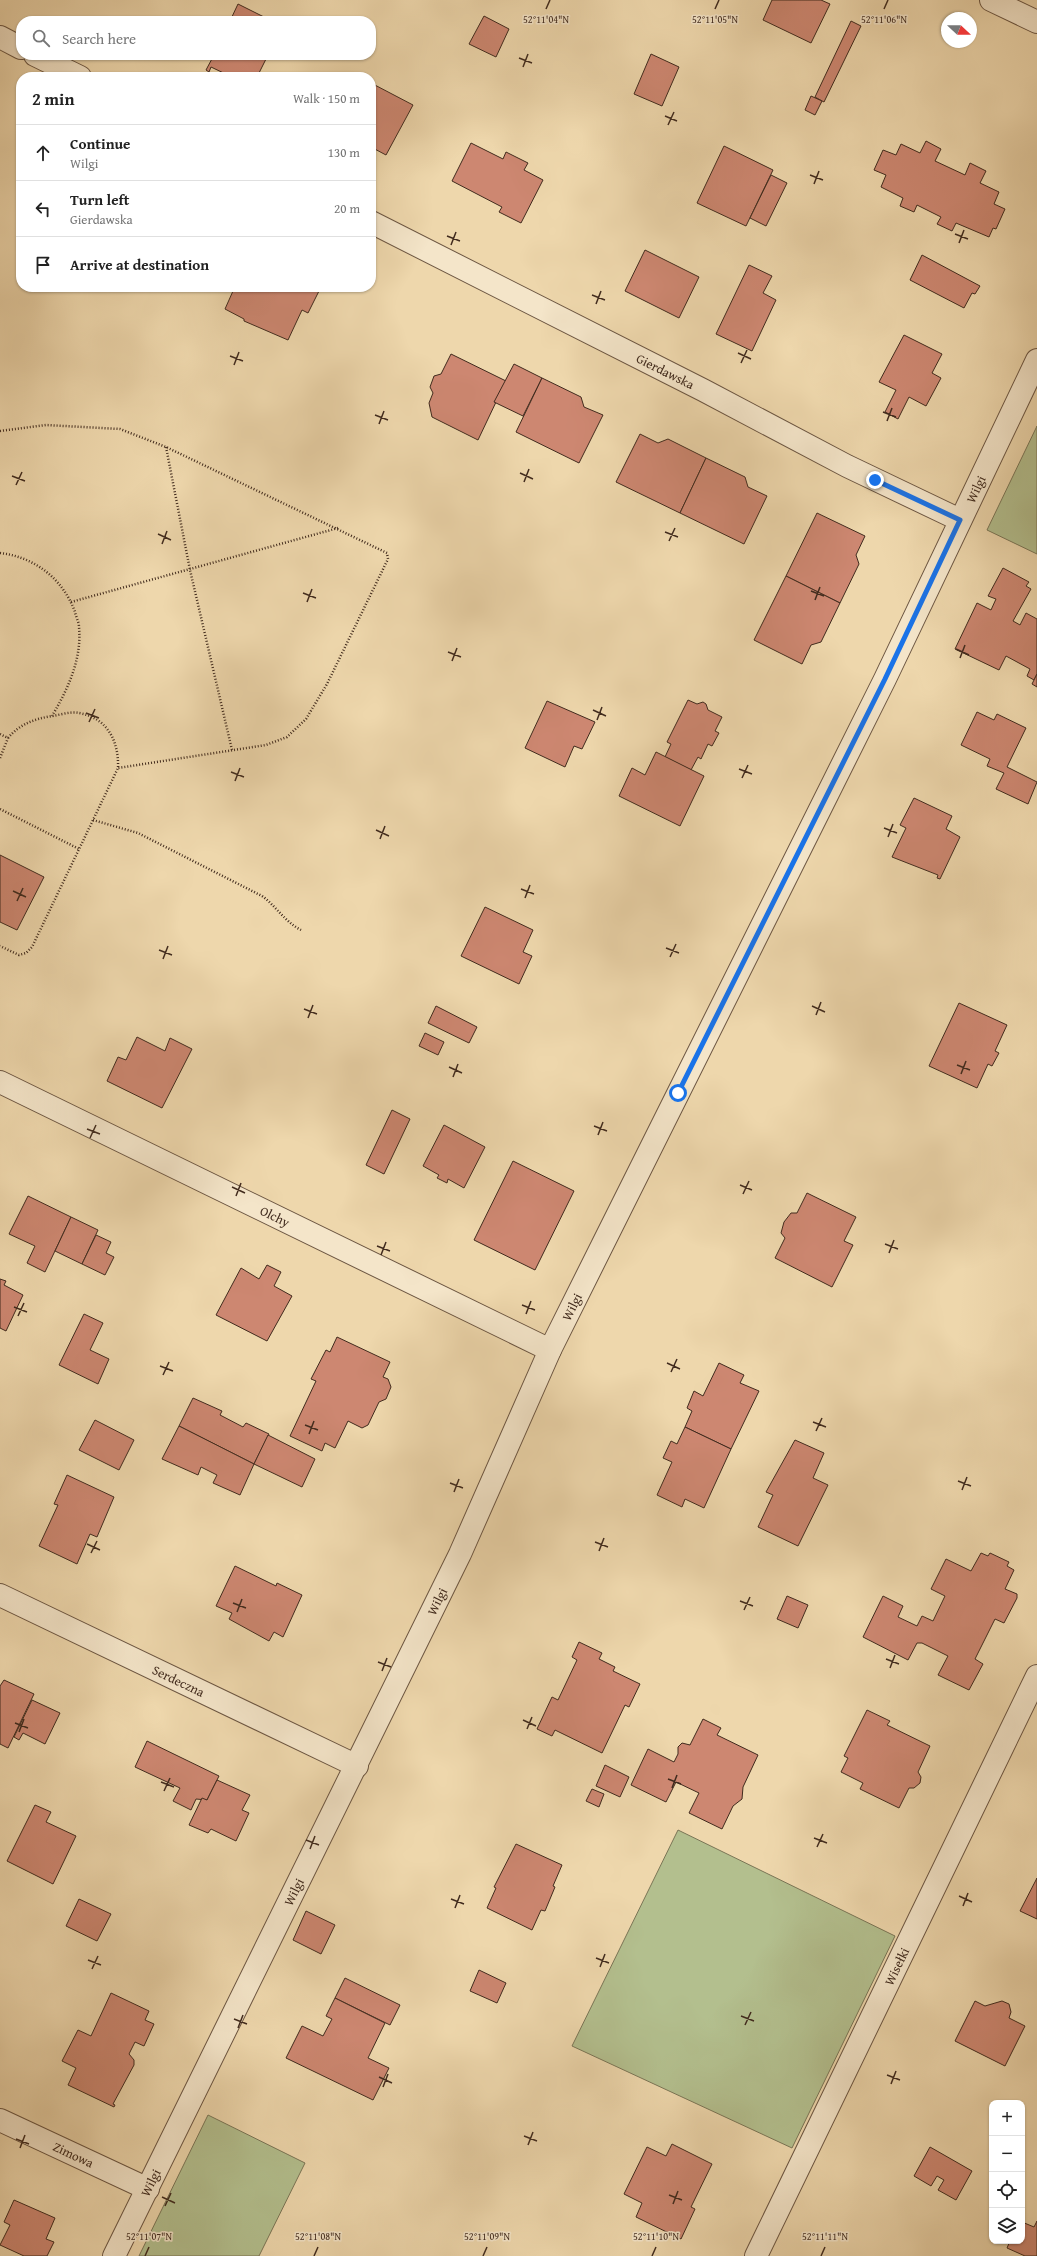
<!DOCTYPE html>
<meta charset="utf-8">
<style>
body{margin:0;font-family:"Gentium Book Plus",serif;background:#f2f2f2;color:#222}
.controls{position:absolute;right:12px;bottom:12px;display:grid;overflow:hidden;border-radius:8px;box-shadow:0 1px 3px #0004}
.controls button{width:36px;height:36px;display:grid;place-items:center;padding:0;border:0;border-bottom:1px solid #e0e0e0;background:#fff;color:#222;font:20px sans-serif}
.compass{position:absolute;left:941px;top:12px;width:36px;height:36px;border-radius:50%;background:#fff;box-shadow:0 1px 3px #0004;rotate:112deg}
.stop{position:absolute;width:12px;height:12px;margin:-9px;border:3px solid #1a73e8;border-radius:50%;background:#fff}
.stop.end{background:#1a73e8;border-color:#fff;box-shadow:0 1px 4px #0008}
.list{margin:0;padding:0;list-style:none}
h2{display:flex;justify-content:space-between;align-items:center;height:52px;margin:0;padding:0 16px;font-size:17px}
h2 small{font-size:13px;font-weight:400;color:#767676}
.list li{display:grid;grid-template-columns:26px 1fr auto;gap:12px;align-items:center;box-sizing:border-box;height:56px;padding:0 16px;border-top:1px solid #e0e0e0}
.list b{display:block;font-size:15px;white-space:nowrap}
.list p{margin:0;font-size:13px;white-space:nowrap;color:#767676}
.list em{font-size:13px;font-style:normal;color:#767676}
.icon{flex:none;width:22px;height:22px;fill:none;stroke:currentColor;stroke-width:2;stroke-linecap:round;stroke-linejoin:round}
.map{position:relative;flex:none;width:1037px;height:2256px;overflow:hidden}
.search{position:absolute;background:#fff;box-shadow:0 1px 3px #0004;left:16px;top:16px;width:360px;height:44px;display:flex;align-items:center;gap:10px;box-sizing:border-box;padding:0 14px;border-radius:16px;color:#767676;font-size:15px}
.panel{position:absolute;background:#fff;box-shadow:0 1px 3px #0004;left:16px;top:72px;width:360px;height:220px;border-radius:16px}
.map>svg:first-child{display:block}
</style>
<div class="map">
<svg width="1037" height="2256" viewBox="0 0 1037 2256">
<rect width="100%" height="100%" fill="#eed7ac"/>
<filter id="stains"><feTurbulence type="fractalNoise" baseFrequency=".005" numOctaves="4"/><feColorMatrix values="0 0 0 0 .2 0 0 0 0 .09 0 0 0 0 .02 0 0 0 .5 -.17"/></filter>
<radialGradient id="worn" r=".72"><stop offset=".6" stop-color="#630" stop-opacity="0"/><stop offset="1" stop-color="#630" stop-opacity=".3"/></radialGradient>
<g fill="#b3bf8e" stroke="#7a7556">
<polygon points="1037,426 1037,554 987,530"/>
<polygon points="678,1830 895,1936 792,2148 572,2046"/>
<polygon points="208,2115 305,2163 259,2256 139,2256"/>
</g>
<g fill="#cd8771" stroke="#412b1e">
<polygon points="772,0 821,0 830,4 811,43 763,20"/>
<polygon points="238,4 272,21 230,21"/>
<polygon points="484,16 509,29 496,57 469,44"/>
<polygon points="851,21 861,26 824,102 815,97"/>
<polygon points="651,54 679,67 662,106 634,94"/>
<polygon points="214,55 268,55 257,77 232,77 211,67 209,72 206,70"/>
<polygon points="371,83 413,105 386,155 371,147"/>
<polygon points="811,96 822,101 815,115 805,110"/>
<polygon points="926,141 941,149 935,161 965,175 970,163 986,171 980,183 999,192 994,204 1005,209 996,229 993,228 989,237 956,223 952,231 937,224 941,217 917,205 914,212 900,206 903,198 881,187 886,175 874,170 883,150 896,155 901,144 920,153"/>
<polygon points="471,143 503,159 506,152 528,163 524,170 543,180 521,223 499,212 502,207 452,181"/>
<polygon points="724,146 773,170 746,226 697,203"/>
<polygon points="771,175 787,183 766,226 750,218"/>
<polygon points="645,250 699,277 679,318 625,291"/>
<polygon points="922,255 980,286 975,294 972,293 964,308 910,280"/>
<polygon points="749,265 772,276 763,293 776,300 752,351 716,334"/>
<polygon points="232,287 321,287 308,313 302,310 288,340 244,321 244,319 225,309 233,291"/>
<polygon points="904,335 942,354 932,373 941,378 926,406 909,397 898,419 885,412 896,390 879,382"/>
<polygon points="451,354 506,381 478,440 432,417 429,403 433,393 430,387 434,376 441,374"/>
<polygon points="514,364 542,378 523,416 494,402"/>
<polygon points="542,378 581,397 584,407 603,415 579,463 516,432"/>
<polygon points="640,434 658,443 668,439 706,458 680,513 616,482"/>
<polygon points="706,458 745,477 748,487 767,496 744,544 680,513"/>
<polygon points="817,513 865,536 856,555 859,564 840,603 786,576"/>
<polygon points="1003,568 1029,582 1026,586 1031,589 1013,621 1020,625 1026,613 1037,619 1037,674 1034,680 1027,676 1030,669 1006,656 999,670 955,649 977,603 991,610 996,599 988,596"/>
<polygon points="786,576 840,603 821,642 811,645 802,664 754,640"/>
<polygon points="1037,674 1037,687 1032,684"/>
<polygon points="688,700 697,704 703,702 706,704 708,710 722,717 715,731 719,733 712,746 708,744 701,759 698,757 691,770 665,757 671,744 667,742"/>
<polygon points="547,701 595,722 582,749 574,746 565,767 525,748"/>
<polygon points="977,712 994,720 997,714 1026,728 1007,767 1037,782 1028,804 996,789 1004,773 987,766 990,759 961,745"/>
<polygon points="656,752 704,776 680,826 619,796 632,768 645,775"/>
<polygon points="914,798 952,816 946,829 960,837 940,879 937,878 938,875 892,857 906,828 900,825"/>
<polygon points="0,855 44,877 17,930 0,922"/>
<polygon points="485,907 533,930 523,952 532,956 519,984 461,956"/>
<polygon points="959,1003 1007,1025 995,1051 999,1053 992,1066 988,1064 977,1088 929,1066"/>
<polygon points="436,1006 477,1027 469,1043 428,1023"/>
<polygon points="425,1033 444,1042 438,1055 419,1046"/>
<polygon points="137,1037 165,1051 170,1038 192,1049 162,1108 107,1081 118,1057 126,1060"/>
<polygon points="392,1110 410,1119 384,1174 366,1165"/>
<polygon points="444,1125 485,1147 464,1188 448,1179 447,1183 437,1178 439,1175 423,1166"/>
<polygon points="513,1161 574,1191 535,1270 474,1240"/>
<polygon points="807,1193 856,1217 844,1241 853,1245 832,1287 775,1258 785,1238 781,1233 784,1222 791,1213 797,1213"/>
<polygon points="28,1196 71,1217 45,1272 27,1263 35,1246 9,1234"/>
<polygon points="71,1217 98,1230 82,1264 55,1251"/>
<polygon points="96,1235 111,1242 106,1253 114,1257 105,1275 82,1264"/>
<polygon points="267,1265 281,1272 274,1286 292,1296 267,1341 216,1315 241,1268 259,1279"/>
<polygon points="0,1279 6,1281 4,1285 23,1295 6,1331 0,1328"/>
<polygon points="84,1314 103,1323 90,1350 109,1359 98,1384 59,1365"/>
<polygon points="337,1337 390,1362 383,1377 388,1379 391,1387 386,1399 379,1402 368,1425 362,1428 348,1421 335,1448 325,1443 322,1451 290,1436 316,1381 311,1379 326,1350 330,1352"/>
<polygon points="719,1363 744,1375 740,1383 759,1391 731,1449 685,1427 692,1411 687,1408 694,1391 703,1396"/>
<polygon points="193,1398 222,1411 220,1415 243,1427 246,1423 269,1434 254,1464 179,1426"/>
<polygon points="95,1420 134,1440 119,1470 79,1450"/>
<polygon points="179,1426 254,1464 240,1495 213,1483 217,1475 201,1467 198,1475 162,1459"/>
<polygon points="685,1427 731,1449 704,1508 685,1499 682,1507 657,1495 672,1462 663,1458 671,1441 677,1444"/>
<polygon points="268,1435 315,1459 302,1487 254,1464"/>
<polygon points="795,1440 824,1453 813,1478 828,1485 798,1546 758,1527 773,1495 766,1492"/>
<polygon points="67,1475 114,1497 97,1537 90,1534 77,1564 39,1546 58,1505 54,1504"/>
<polygon points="981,1553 988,1556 990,1553 1009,1562 1007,1566 1014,1570 1005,1589 1017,1594 1017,1598 1004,1623 995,1619 975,1659 983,1664 969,1690 938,1675 948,1656 922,1643 917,1643 908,1660 863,1637 883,1596 903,1606 898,1617 917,1626 922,1616 933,1621 945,1596 931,1589 946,1559 971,1571"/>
<polygon points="235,1566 276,1586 277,1583 302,1595 283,1637 274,1632 269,1641 229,1619 232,1613 216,1606"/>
<polygon points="787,1596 808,1605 798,1628 777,1619"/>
<polygon points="579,1642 602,1653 599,1659 615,1667 613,1671 640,1684 629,1707 625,1705 602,1753 555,1730 552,1736 537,1729 552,1697 558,1700 577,1660 572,1657"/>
<polygon points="4,1680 34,1694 8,1748 0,1744 0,1686"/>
<polygon points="32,1700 60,1713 45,1744 23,1733 19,1740 14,1737"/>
<polygon points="867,1710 890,1721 887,1725 930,1746 918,1772 921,1777 920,1783 914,1788 909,1788 899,1808 860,1789 863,1783 841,1772 848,1758 844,1756"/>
<polygon points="703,1719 721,1728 717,1735 758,1755 743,1787 742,1799 733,1806 722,1829 689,1813 699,1793 676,1782 666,1802 631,1785 648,1749 674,1762 678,1754 678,1747 682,1743 690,1745"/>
<polygon points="147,1741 219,1776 207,1800 196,1799 191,1810 173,1801 180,1788 135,1767"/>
<polygon points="605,1765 629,1777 620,1797 596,1786"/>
<polygon points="217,1780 250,1795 242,1810 249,1813 236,1841 211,1829 208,1833 189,1825 202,1798 207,1800"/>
<polygon points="592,1789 604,1794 599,1807 586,1801"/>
<polygon points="35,1805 51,1812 46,1822 76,1836 53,1884 7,1861"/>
<polygon points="516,1844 562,1865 553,1886 555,1887 545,1911 541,1910 532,1930 487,1908 496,1888 494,1887"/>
<polygon points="1037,1878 1037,1919 1020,1911"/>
<polygon points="79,1899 111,1914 97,1941 66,1926"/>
<polygon points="306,1911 335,1925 321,1954 293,1940"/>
<polygon points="479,1970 506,1983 497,2003 470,1991"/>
<polygon points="345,1978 400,2005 390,2025 335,1998"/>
<polygon points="111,1993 149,2011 145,2020 154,2024 144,2046 135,2042 129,2054 134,2060 134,2065 113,2104 115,2105 114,2107 68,2085 76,2068 62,2061 78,2030 91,2036"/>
<polygon points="335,1998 385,2023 368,2058 389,2068 373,2100 286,2058 302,2026 323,2036 332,2019 326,2016"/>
<polygon points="975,2001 985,2006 1002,2001 1009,2004 1011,2012 1009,2018 1025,2026 1005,2066 955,2041"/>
<polygon points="672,2144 712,2164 691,2207 695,2209 681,2239 636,2217 642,2203 624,2194 647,2147 666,2156"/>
<polygon points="930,2147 972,2171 956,2200 938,2190 944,2180 937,2176 931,2186 914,2176"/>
<polygon points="14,2200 55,2218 46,2239 54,2242 47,2256 24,2256 0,2245 10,2225 4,2222"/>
<polygon points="1037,2221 1037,2256 1025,2256 1007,2248 1010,2241 1022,2241 1022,2222 1034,2227"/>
</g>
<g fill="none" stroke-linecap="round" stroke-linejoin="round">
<defs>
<g id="street">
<polyline points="991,0 1037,22"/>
<polyline points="0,37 21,48"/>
<polyline points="35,55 80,77"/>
<path id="s1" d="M371 222 703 390 847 466 960 520"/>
<path id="s2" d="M0 1082 550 1350"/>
<path id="s3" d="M0 1595 357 1766"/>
<path id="s4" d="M0 2120 148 2189"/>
<path id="s5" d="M114 2256 460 1554 550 1350 885 679 1037 360"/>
<path id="s6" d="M756 2256 1037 1676"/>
</g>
</defs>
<use href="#street" stroke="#6c5642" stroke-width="24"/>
<g stroke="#412b1e" stroke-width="2.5" stroke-dasharray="1 2" stroke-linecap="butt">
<polyline points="0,431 46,425 120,429 166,447 387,553 388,559 327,684 306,719 287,737 266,745 118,768"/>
<polyline points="166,447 190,570 232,750"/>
<path d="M0 553C35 557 63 579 75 612 76 617 79 622 79 627 82 659 68 689 52 716"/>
<polyline points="71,602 338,528"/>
<path d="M0 734 8 738C20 724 34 719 52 716 60 715 71 711 79 713 108 718 119 742 118 768L32 947 26 953 19 955 0 946"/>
<polyline points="0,758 8,738"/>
<polyline points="0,809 79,849"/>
<path d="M93 820 138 833 262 896C276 906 285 922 301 930"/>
</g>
<use href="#street" stroke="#f4e5c9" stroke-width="22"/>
</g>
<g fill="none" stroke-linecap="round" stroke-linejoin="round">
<polyline stroke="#1a73e8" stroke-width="5" points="678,1093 885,679 960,520 875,480"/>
</g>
<path fill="none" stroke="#412b1e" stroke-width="1.5" d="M546 9 550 0M715 9 719 0M884 9 888 0M519 58 532 63M523 67 528 54M665 116 677 121M668 125 674 112M810 175 823 180M814 184 819 171M955 234 968 239M447 236 460 241M959 243 964 230M451 245 456 232M592 295 605 300M596 304 601 291M738 353 751 359M230 356 243 361M741 363 747 350M234 365 239 352M883 412 896 417M375 415 388 420M887 421 892 408M379 424 384 411M520 473 533 479M12 476 25 481M524 482 529 469M16 485 22 472M665 532 678 537M158 534 171 540M669 541 675 528M162 544 167 531M811 591 824 596M303 593 316 598M815 600 820 587M307 602 312 589M956 649 969 655M448 652 461 657M960 658 965 645M452 661 457 648M593 710 606 716M86 713 99 718M597 720 602 707M89 722 95 709M739 769 752 774M231 772 244 777M742 778 748 765M235 781 240 768M884 828 897 833M376 830 389 836M888 837 893 824M380 839 385 826M521 889 534 894M13 891 26 897M525 898 530 885M17 901 23 888M666 948 679 953M159 950 172 955M670 957 676 944M163 959 168 946M812 1006 825 1012M304 1009 317 1014M816 1015 821 1002M308 1018 313 1005M957 1065 970 1070M449 1067 462 1073M961 1074 966 1061M453 1077 458 1064M594 1126 607 1131M87 1129 100 1134M598 1135 603 1122M90 1138 96 1125M740 1185 752 1190M232 1187 245 1193M743 1194 749 1181M236 1196 241 1183M885 1244 898 1249M377 1246 390 1251M889 1253 894 1240M381 1255 386 1242M522 1305 535 1310M14 1307 27 1312M526 1314 531 1301M18 1316 24 1303M667 1363 680 1369M160 1366 173 1371M671 1372 677 1359M163 1375 169 1362M813 1422 826 1427M305 1425 318 1430M816 1431 822 1418M309 1434 314 1421M958 1481 971 1486M450 1483 463 1488M962 1490 967 1477M454 1492 459 1479M595 1542 608 1547M87 1544 100 1550M599 1551 604 1538M91 1553 97 1541M740 1601 753 1606M233 1603 246 1608M744 1610 750 1597M237 1612 242 1599M886 1659 899 1664M378 1662 391 1667M890 1668 895 1655M382 1671 387 1658M523 1720 536 1726M15 1723 28 1728M527 1729 532 1717M19 1732 24 1719M668 1779 681 1784M161 1782 174 1787M672 1788 677 1775M164 1791 170 1778M814 1838 827 1843M306 1840 319 1845M817 1847 823 1834M310 1849 315 1836M959 1896 972 1902M451 1899 464 1904M963 1906 968 1893M455 1908 460 1895M596 1958 609 1963M88 1960 101 1965M600 1967 605 1954M92 1969 98 1956M741 2016 754 2021M234 2019 247 2024M745 2025 751 2012M238 2028 243 2015M887 2075 900 2080M379 2077 392 2083M891 2084 896 2071M383 2087 388 2074M524 2136 537 2141M16 2139 29 2144M528 2145 533 2132M20 2148 25 2135M669 2195 682 2200M162 2197 175 2203M673 2204 678 2191M165 2206 171 2193M145 2256 149 2247M314 2256 318 2247M483 2256 487 2247M652 2256 656 2247M821 2256 825 2247"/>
<g text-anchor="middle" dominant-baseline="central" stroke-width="3" stroke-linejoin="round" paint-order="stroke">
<g font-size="13" fill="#412b1e" stroke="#f4e5c9">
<text stroke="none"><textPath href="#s1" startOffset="330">Gierdawska</textPath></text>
<text stroke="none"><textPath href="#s5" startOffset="1966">Wilgi</textPath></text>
<text stroke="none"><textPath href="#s2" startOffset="306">Olchy</textPath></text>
<text stroke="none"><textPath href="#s5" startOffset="1054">Wilgi</textPath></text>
<text stroke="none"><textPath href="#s5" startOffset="730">Wilgi</textPath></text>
<text stroke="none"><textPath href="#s3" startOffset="198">Serdeczna</textPath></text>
<text stroke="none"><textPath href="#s5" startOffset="406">Wilgi</textPath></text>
<text stroke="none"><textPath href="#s6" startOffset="322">Wisełki</textPath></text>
<text stroke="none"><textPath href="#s4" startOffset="81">Zimowa</textPath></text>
<text stroke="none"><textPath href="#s5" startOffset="82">Wilgi</textPath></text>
</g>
</g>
<g font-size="10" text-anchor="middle" fill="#412b1e" stroke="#f4e5c9" stroke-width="3" stroke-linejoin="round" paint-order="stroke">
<text x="884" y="23">52°11'06"N</text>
<text x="546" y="23">52°11'04"N</text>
<text x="715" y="23">52°11'05"N</text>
<text x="149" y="2240">52°11'07"N</text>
<text x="318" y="2240">52°11'08"N</text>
<text x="487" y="2240">52°11'09"N</text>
<text x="656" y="2240">52°11'10"N</text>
<text x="825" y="2240">52°11'11"N</text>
</g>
<rect width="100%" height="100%" filter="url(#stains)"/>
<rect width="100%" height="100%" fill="url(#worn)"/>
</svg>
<div class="controls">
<button>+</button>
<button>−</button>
<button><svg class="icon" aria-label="locate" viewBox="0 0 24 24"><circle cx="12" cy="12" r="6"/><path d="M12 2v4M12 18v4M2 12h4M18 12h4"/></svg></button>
<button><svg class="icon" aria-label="layers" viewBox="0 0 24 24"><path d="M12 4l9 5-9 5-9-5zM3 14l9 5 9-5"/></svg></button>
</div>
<svg class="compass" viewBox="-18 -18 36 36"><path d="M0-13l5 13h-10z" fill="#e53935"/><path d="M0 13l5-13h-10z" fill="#767676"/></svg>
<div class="stop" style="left:678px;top:1093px"></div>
<div class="stop end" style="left:875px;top:480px"></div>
<div class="search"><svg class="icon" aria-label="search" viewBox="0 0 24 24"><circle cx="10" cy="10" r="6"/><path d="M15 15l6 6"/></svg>Search here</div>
<section class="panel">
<h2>2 min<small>Walk · 150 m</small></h2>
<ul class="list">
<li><svg class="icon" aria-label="ahead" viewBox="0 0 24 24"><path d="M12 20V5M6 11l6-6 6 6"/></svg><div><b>Continue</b><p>Wilgi</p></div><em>130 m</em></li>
<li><svg class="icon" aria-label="left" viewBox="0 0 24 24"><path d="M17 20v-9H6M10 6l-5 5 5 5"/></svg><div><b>Turn left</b><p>Gierdawska</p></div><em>20 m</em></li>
<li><svg class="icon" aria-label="arrive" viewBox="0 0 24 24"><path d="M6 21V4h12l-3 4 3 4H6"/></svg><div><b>Arrive at destination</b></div></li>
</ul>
</section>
</div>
